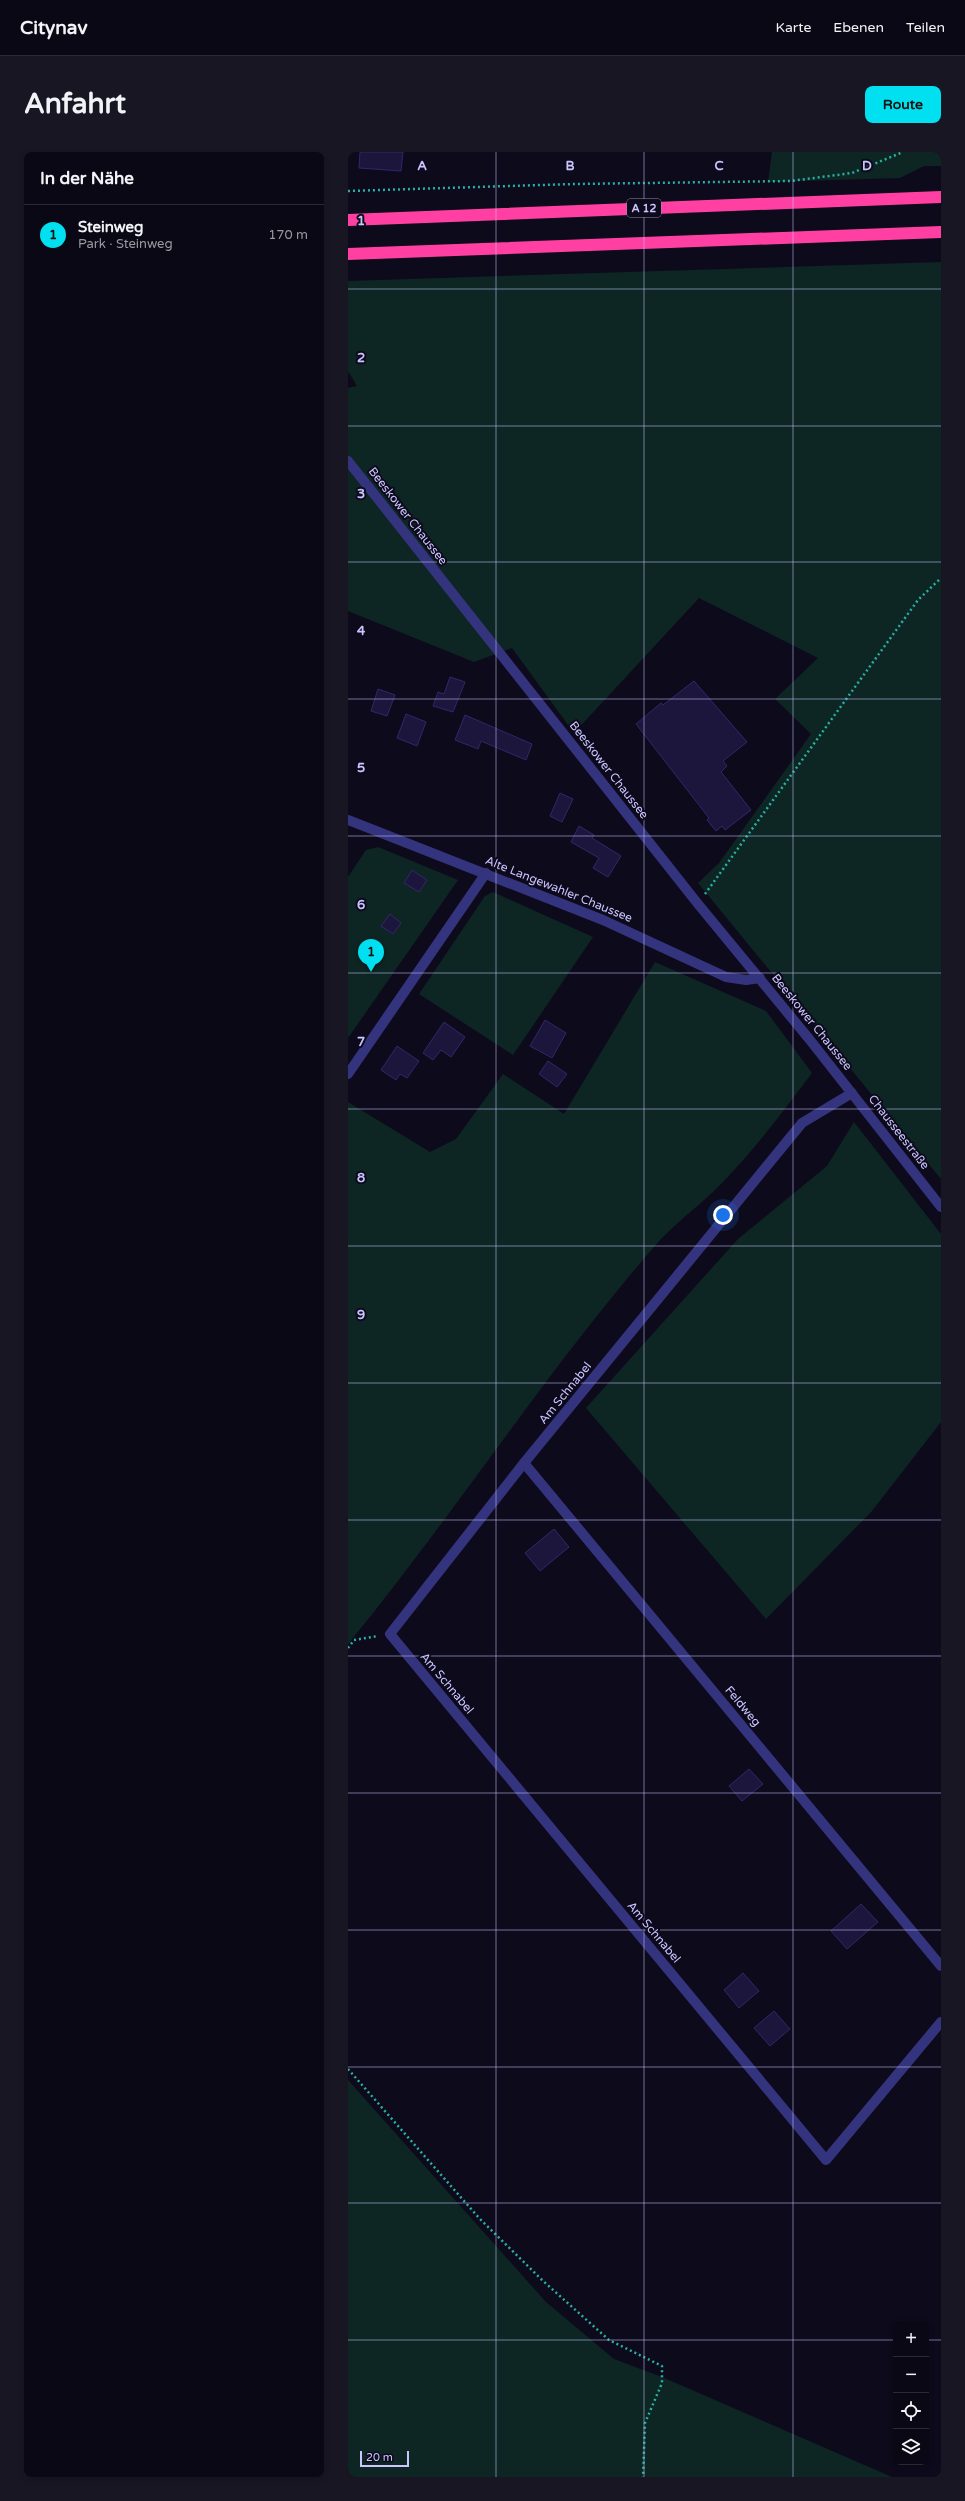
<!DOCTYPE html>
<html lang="de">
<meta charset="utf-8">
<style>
body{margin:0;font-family:"Varela Round",sans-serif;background:#181622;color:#f1f3f6}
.controls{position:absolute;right:12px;bottom:12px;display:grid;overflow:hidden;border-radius:8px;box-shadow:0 2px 6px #0003}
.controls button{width:36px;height:36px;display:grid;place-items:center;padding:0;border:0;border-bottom:1px solid #2a2934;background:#0a0815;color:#f1f3f6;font:20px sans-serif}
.scale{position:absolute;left:12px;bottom:10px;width:49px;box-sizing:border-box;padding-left:4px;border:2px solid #cac5ff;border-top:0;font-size:11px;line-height:14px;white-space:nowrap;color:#cac5ff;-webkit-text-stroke:3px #0d0a1c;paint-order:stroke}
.you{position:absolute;left:375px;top:1063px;width:14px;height:14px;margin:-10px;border:3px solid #fff;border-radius:50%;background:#1a73e8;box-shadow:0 0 0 6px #1a73e833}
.badge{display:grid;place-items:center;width:26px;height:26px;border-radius:50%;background:#00e0f0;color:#111;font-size:13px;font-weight:700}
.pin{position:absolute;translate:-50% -33px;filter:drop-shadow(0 1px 2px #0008)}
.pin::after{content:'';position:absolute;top:21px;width:14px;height:12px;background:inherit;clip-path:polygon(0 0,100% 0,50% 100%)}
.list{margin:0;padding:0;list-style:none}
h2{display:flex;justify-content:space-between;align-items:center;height:52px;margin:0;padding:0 16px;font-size:17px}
h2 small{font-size:13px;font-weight:400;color:#999aa0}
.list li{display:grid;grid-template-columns:26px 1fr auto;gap:12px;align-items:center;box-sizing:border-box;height:60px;padding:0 16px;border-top:1px solid #2a2934}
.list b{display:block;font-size:15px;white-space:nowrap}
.list p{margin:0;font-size:13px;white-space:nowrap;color:#999aa0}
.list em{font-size:13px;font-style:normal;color:#999aa0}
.icon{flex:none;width:22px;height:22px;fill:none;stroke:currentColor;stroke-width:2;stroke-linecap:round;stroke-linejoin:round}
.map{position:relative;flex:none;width:593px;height:2325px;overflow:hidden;border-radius:8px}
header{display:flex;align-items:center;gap:24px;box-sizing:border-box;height:56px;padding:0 20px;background:#0a0815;border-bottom:1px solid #2a2934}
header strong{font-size:19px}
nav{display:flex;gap:22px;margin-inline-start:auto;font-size:14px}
.intro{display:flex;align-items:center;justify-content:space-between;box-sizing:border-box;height:96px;padding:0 24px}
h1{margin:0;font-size:28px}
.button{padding:10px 18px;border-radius:8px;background:#00e0f0;color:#111;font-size:14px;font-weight:700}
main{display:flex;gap:24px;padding:0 24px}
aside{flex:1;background:#0a0815;border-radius:8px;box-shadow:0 2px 6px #0003}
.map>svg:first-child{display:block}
</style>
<header>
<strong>Citynav</strong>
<nav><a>Karte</a><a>Ebenen</a><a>Teilen</a></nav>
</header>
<div class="intro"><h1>Anfahrt</h1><a class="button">Route</a></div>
<main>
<aside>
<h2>In der Nähe<small></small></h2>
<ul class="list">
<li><span class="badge">1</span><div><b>Steinweg</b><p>Park · Steinweg</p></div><em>170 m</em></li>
</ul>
</aside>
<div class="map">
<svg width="593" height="2325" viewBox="0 0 593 2325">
<rect width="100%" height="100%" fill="#0d0a1c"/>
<g fill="#0d2624">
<polygon points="424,0 593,0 593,14 576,14 552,26 420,30"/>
<polygon points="593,110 593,1027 350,731 371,711 463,582 427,547 470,506 351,446 226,581 164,496 126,510 0,459 0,236 9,234 0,219 0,129"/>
<polygon points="30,695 110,728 0,886 0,725 18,698"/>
<polygon points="145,740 245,785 165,903 71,842 137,744"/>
<path d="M307 810 418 859 464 921C436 958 408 996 375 1030 353 1053 326 1071 305 1096 196 1222 106 1363 0 1492V950L82 1000 108 987 155 922 216 962Z"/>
<polygon points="506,970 593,1082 593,1270 524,1359 418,1467 238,1256 390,1087 479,1014"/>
<polygon points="0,1928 198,2150 266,2207 314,2225 544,2325 0,2325"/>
</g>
<g fill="#1c163d" stroke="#32276a">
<polygon points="12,0 55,0 53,19 11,16"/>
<polygon points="102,525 117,530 105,560 85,554 90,540 96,542"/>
<polygon points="346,529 399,590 375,609 379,614 373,620 403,658 377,678 374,674 368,679 359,668 361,666 288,572 313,551 315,553"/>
<polygon points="30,537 47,543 39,564 23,559"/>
<polygon points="58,562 78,570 69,594 49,586"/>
<polygon points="117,563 184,592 178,608 133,589 130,597 107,588"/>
<polygon points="212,641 225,647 214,670 202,664"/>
<polygon points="231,674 246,683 244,686 273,704 260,725 245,716 251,706 223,690"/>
<polygon points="64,718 79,728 71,740 56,731"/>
<polygon points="42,762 53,771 45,782 33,774"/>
<polygon points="197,868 218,881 204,906 182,894"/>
<polygon points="96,870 117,885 103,905 93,898 85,908 75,901"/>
<polygon points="49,894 71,909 59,926 52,922 48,928 33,918"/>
<polygon points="200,909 219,922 209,935 191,922"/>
<polygon points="206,1377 221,1395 192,1419 177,1401"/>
<polygon points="401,1617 415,1632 394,1649 381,1634"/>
<polygon points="513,1752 530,1770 499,1797 483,1779"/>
<polygon points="395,1821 411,1839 391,1856 376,1838"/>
<polygon points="426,1859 442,1877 422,1894 406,1876"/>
</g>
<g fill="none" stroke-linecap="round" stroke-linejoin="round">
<g stroke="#28b0a4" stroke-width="2.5" stroke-dasharray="2 3" stroke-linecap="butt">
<polyline points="0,39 226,32 443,29 504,21 555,0"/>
<polyline points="357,742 570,448 593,426"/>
<polyline points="0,1496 6,1488 30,1484"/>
<polyline points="0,1917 131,2066 194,2128 261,2188 314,2214 314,2231 297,2271 295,2325"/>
</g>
<g stroke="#34337d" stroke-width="10">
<polyline points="0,309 350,752 462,888 593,1055"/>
<polyline points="0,668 255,768 378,825 398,828 412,826"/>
<polyline points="0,922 138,721"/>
<polyline points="504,941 454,971 176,1311 42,1482 478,2008 593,1870"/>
<polyline points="176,1311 593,1814"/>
</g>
<g stroke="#ff40a2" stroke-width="12">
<polyline points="0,68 593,45"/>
<polyline points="0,102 593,80"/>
</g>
</g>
<path fill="none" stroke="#cac5ff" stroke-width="1" stroke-opacity="0.55" d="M148 0V2325M296 0V2325M445 0V2325M0 137H593M0 274H593M0 410H593M0 547H593M0 684H593M0 821H593M0 957H593M0 1094H593M0 1231H593M0 1368H593M0 1504H593M0 1641H593M0 1778H593M0 1915H593M0 2051H593M0 2188H548M578 2188H593"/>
<g text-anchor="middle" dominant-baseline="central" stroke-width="4" stroke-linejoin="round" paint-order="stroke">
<rect fill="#0d0a1c" stroke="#918dbb" stroke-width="1" x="279" y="47" width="34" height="18" rx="3"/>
<g font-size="11" font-weight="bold" fill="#cac5ff">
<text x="296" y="56">A 12</text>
</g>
<g font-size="12" fill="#cac5ff" stroke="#0d0a1c">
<text transform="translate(60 364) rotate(52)">Beeskower Chaussee</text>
<text transform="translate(261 618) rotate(52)">Beeskower Chaussee</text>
<text transform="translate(211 737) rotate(22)">Alte Langewahler Chaussee</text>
<text transform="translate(464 870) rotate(51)">Beeskower Chaussee</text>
<text transform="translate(551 980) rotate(52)">Chausseestraße</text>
<text transform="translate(217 1241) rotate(-51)">Am Schnabel</text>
<text transform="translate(99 1531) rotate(50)">Am Schnabel</text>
<text transform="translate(395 1554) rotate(50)">Feldweg</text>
<text transform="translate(306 1780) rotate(50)">Am Schnabel</text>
</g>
</g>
<g font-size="13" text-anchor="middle" font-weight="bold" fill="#cac5ff" stroke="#0d0a1c" stroke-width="4" stroke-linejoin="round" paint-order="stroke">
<text x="74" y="18">A</text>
<text x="222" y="18">B</text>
<text x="371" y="18">C</text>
<text x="519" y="18">D</text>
<text x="13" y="73">1</text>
<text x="13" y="210">2</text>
<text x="13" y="346">3</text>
<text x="13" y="483">4</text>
<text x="13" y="620">5</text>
<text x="13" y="757">6</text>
<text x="13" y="894">7</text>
<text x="13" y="1030">8</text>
<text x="13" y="1167">9</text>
</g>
</svg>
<div class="controls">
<button>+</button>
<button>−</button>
<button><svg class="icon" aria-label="locate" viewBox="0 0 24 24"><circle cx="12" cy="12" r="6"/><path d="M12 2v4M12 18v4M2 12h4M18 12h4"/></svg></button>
<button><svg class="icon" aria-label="layers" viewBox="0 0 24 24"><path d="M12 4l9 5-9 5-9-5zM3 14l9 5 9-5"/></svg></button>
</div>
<div class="scale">20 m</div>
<div class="you"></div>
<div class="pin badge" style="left:23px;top:820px">1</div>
</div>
</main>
